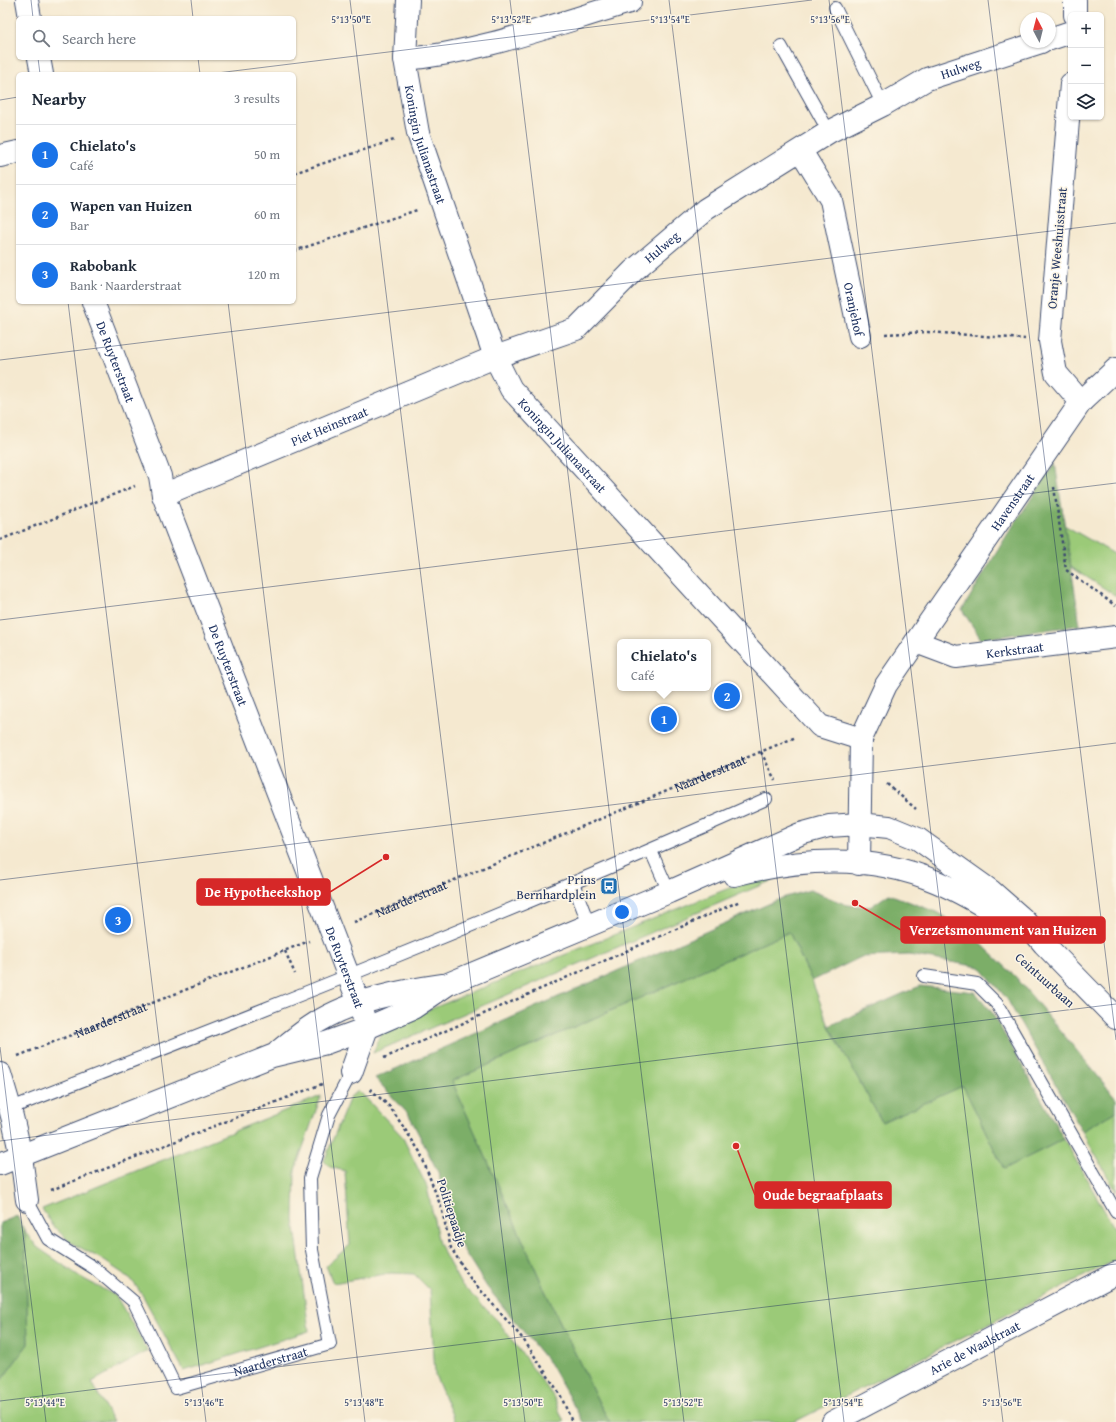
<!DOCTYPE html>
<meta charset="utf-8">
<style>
body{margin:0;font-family:"Gentium Book Plus",serif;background:#f6f6f7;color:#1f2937}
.controls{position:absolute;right:12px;top:12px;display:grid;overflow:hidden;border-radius:6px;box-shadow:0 1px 3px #0004}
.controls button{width:36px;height:36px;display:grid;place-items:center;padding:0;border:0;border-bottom:1px solid #e0e1e3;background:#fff;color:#1f2937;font:20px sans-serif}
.compass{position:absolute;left:1020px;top:12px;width:36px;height:36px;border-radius:50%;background:#fff;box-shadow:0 1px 3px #0004;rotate:353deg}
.you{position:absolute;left:622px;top:912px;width:14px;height:14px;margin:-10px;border:3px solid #fff;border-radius:50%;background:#1a73e8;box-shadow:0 0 0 6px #1a73e833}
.badge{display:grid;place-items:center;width:26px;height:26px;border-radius:50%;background:#1a73e8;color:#fff;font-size:13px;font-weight:700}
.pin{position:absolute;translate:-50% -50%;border:2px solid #fff;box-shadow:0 1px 4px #0006}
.popup{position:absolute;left:617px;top:639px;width:94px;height:52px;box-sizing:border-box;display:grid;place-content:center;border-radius:6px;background:#fff;filter:drop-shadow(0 1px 3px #0005);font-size:13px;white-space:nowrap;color:#747a83}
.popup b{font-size:15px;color:#1f2937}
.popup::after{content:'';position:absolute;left:50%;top:100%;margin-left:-8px;border:8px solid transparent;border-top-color:#fff}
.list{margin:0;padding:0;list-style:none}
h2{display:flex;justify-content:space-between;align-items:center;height:52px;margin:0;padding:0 16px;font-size:17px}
h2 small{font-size:13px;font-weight:400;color:#747a83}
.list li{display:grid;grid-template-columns:26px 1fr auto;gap:12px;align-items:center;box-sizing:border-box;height:60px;padding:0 16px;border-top:1px solid #e0e1e3}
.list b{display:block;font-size:15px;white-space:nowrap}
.list p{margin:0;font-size:13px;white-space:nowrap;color:#747a83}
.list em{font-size:13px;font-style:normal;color:#747a83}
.icon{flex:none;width:22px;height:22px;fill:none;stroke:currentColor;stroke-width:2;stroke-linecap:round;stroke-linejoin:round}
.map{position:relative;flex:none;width:1116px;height:1422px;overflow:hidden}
.search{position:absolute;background:#fff;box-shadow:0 1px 3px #0004;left:16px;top:16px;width:280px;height:44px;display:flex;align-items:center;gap:10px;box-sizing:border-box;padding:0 14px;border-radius:6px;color:#747a83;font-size:15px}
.panel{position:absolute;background:#fff;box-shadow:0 1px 3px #0004;left:16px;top:72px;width:280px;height:232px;border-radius:6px}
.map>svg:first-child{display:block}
</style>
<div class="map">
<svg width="1116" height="1422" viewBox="0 0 1116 1422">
<rect width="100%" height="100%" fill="#fcf5e5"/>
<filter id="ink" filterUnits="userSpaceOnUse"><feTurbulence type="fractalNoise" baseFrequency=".025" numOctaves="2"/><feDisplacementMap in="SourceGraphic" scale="8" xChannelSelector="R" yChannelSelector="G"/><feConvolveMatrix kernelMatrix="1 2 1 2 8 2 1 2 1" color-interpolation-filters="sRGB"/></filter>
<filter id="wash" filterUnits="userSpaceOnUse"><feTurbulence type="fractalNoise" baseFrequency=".012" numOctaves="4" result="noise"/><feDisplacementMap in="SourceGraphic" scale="16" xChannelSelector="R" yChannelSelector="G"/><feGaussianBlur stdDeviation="0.9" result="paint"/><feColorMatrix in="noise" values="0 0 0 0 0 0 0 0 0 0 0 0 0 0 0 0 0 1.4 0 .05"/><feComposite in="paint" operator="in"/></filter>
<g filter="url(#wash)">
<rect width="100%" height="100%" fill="#f5e9d0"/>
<g fill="#9bca78" stroke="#5b7c6b">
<polygon points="1064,525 1116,555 1116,596 1071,567"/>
<polygon points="771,871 789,873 373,1053 384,1028"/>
<polygon points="789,932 812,981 829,1026 882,1122 963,1085 1004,1169 1064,1139 1116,1231 1116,1260 794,1422 610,1422 600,1405 547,1295 452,1081"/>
<polygon points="358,1090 402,1136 427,1187 439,1244 460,1283 498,1321 553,1396 564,1422 455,1422 435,1375 430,1290 414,1274 391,1273 333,1283 326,1266 350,1245 345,1171 330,1167 324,1161 350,1097"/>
<polygon points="321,1096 295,1170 294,1220 309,1331 184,1371 143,1296 131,1279 103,1260 70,1242 54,1227 42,1209"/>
<polygon points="1116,1111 1116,1191 1082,1131"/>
<polygon points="25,1231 37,1247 82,1278 116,1296 148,1351 92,1382 113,1422 0,1422 0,1382 28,1344"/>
</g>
<g fill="#7cae68" stroke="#4c6e63">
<polygon points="1055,463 1080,625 981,639 962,610 1007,535"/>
<polygon points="810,890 847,905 870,907 889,894 936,912 966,929 1015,976 1116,1098 1116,1111 1082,1131 1007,999 980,967 909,955 861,957 812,981 789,932 452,1081 547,1295 600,1405 610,1422 583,1422 550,1364 487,1287 456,1238 438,1172 409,1115 375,1078 782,898"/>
<polygon points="920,986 975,992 991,1011 1064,1139 1004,1169 963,1086 882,1122 829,1026"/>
<polygon points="17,1216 25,1231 28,1344 0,1382 0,1223"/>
</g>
</g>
<g filter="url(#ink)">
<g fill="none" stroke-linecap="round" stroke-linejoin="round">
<defs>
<g id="lane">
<polyline points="835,8 883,105"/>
<polyline points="781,46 829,132"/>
<polyline points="651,851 669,892"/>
<polyline points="573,883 589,925"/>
<polyline points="924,976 977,984 997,1004 1116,1212"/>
<path d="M11 1108C265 1010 518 910 766 799"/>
<path id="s3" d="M27 1200 48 1239 94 1268 134 1302 176 1388 330 1344 312 1250 310 1178 329 1115 351 1073"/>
</g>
<g id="street">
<polyline points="27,0 30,18"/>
<path id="s4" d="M408 0 405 59 418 133 495 357 511 389 820 726 861 739"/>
<polyline points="1075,0 1075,15"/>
<polyline points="1050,39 1071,32"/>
<polyline points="39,58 42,74"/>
<path d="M405 59C480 53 558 23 630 2"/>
<polyline points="1071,84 1050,341 1056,373 1081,402"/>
<path id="s5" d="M801 151 831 200 860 336"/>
<polyline points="0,156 18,152"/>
<path id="s6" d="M93 302 160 476 163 495 359 1003 367 1028 351 1073"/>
<path id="s7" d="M163 495 495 357 576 329 633 271 706 209 829 132 883 105 927 79 1041 42"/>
<path id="s8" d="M916 642 956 657 1116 637"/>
<path id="s9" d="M859 864 861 739 886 685 1081 402 1116 369"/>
<path d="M0 1074C14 1117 22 1156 27 1200"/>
<path id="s10" d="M833 1422 1116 1273"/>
</g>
<g id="secondary">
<path d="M734 875C800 858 873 854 937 882 963 893 986 907 1009 922"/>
<path d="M279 1051C291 1041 303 1031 316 1023 352 1000 401 991 443 985"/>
<polyline points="0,1164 272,1056 326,1043 367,1028 413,1008 448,984 669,892 800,834 829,826 859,824 889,827 918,839 991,891 1023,919 1044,944 1116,1018"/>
</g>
</defs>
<use href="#lane" stroke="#3c4b6f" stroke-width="14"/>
<use href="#street" stroke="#3c4b6f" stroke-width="24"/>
<use href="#secondary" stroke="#3c4b6f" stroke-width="24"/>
<g stroke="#3c4b6f" stroke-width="2.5" stroke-dasharray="3 3" stroke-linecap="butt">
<polyline points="294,173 394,140"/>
<polyline points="294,251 417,210"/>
<polyline points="885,334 928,332 1025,339"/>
<polyline points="1054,487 1066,570 1116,606"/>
<polyline points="0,540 135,486"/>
<polyline points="761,752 775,780"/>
<polyline points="887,784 916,809"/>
<path id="s1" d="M354 922 796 737"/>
<polyline points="285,951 295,974"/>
<path id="s2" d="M18 1056 309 941"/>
<polyline points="384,1058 740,901"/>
<polyline points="370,1089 390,1107 420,1152 441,1207 451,1248 470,1278 523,1339 560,1394 572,1422"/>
<polyline points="51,1190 322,1084"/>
</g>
<use href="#lane" stroke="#fff" stroke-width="12"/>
<use href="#street" stroke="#fff" stroke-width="22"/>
<use href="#secondary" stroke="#fff" stroke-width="22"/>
</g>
</g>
<path fill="none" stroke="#1b2f5e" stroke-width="1" stroke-opacity="0.45" d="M31 0 33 18M191 0 193 18M350 0 525 1422M510 0 684 1422M669 0 844 1422M829 0 1003 1422M988 0 1116 1040M38 58 40 74M198 58 200 74M209 74 812 0M0 100 18 97M68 302 206 1422M228 302 365 1422M0 360 1116 223M0 620 1116 483M0 880 1116 743M0 1047 46 1422M0 1141 1116 1004M0 1401 1116 1264"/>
<defs>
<symbol id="bus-square" viewBox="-11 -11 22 22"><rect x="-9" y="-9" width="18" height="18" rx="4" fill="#1f6fb2" stroke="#fcf5e5"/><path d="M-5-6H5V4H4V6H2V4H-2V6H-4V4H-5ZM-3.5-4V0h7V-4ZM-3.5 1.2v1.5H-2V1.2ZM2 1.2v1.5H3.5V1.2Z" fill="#fff"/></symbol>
</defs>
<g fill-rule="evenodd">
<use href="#bus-square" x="599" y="876" width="20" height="20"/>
</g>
<g text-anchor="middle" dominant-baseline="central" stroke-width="3" stroke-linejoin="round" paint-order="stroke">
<g font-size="13" fill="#1b2f5e" stroke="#fcf5e5">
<text stroke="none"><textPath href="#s7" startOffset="914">Hulweg</textPath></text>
<text stroke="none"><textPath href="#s4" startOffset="147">Koningin Julianastraat</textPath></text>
<text stroke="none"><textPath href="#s7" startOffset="564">Hulweg</textPath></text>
<text transform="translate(1057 248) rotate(-85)">Oranje Weeshuisstraat</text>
<text stroke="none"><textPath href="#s5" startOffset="169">Oranjehof</textPath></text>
<text stroke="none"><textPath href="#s6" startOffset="64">De Ruyterstraat</textPath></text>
<text stroke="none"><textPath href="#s7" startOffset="180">Piet Heinstraat</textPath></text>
<text stroke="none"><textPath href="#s4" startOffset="483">Koningin Julianastraat</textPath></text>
<text stroke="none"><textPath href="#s9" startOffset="407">Havenstraat</textPath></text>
<text stroke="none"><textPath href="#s8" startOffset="102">Kerkstraat</textPath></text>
<text stroke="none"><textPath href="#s6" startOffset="388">De Ruyterstraat</textPath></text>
<text stroke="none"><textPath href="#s1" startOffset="386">Naarderstraat</textPath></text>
<text stroke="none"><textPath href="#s1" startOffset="62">Naarderstraat</textPath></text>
<text stroke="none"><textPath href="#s6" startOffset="712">De Ruyterstraat</textPath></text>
<text transform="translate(1045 980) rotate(42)">Ceintuurbaan</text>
<text stroke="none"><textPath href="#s2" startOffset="100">Naarderstraat</textPath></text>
<text transform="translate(452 1213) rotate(72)">Politiepaadje</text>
<text stroke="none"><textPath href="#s10" startOffset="160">Arie de Waalstraat</textPath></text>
<text stroke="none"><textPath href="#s3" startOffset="345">Naarderstraat</textPath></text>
</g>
<g font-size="13" fill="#1b2f5e" stroke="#fcf5e5" text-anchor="end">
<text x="596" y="879">Prins<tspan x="596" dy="15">Bernhardplein</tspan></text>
</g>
</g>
<g font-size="10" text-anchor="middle" fill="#1b2f5e" stroke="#fcf5e5" stroke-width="3" stroke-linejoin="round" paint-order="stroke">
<text x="351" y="23">5°13'50"E</text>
<text x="511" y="23">5°13'52"E</text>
<text x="670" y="23">5°13'54"E</text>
<text x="830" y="23">5°13'56"E</text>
<text x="45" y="1406">5°13'44"E</text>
<text x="204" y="1406">5°13'46"E</text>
<text x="364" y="1406">5°13'48"E</text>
<text x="523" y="1406">5°13'50"E</text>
<text x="683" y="1406">5°13'52"E</text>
<text x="843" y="1406">5°13'54"E</text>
<text x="1002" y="1406">5°13'56"E</text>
</g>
<path fill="none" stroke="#d62828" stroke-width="1.5" d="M386 857L330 892M855 903L901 930M736 1146L755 1195"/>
<g fill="#d62828" stroke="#fcf5e5" stroke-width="1.5">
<circle cx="386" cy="857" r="4"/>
<circle cx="855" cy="903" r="4"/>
<circle cx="736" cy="1146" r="4"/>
</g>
<g fill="#d62828" stroke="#d62828" stroke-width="1.5">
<rect x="197" y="879" width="133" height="26" rx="4"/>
<rect x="901" y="917" width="204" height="26" rx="4"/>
<rect x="755" y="1182" width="136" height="26" rx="4"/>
</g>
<g font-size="14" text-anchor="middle" font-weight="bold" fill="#fff">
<text x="263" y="897">De Hypotheekshop</text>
<text x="1003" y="935">Verzetsmonument van Huizen</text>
<text x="823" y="1200">Oude begraafplaats</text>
</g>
</svg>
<div class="controls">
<button>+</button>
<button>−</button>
<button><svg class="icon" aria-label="layers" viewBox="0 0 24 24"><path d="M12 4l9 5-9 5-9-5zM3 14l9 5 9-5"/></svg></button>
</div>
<svg class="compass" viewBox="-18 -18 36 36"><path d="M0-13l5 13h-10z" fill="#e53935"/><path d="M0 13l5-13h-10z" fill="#747a83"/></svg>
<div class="you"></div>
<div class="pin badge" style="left:664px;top:719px">1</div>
<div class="popup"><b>Chielato's</b>Café</div>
<div class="pin badge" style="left:727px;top:696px">2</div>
<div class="pin badge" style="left:118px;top:920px">3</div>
<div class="search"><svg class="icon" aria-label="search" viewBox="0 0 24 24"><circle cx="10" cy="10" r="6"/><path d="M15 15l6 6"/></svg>Search here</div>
<section class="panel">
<h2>Nearby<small>3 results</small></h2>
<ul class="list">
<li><span class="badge">1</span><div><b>Chielato's</b><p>Café</p></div><em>50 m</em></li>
<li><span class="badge">2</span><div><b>Wapen van Huizen</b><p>Bar</p></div><em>60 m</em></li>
<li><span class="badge">3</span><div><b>Rabobank</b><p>Bank · Naarderstraat</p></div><em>120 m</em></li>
</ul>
</section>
</div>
